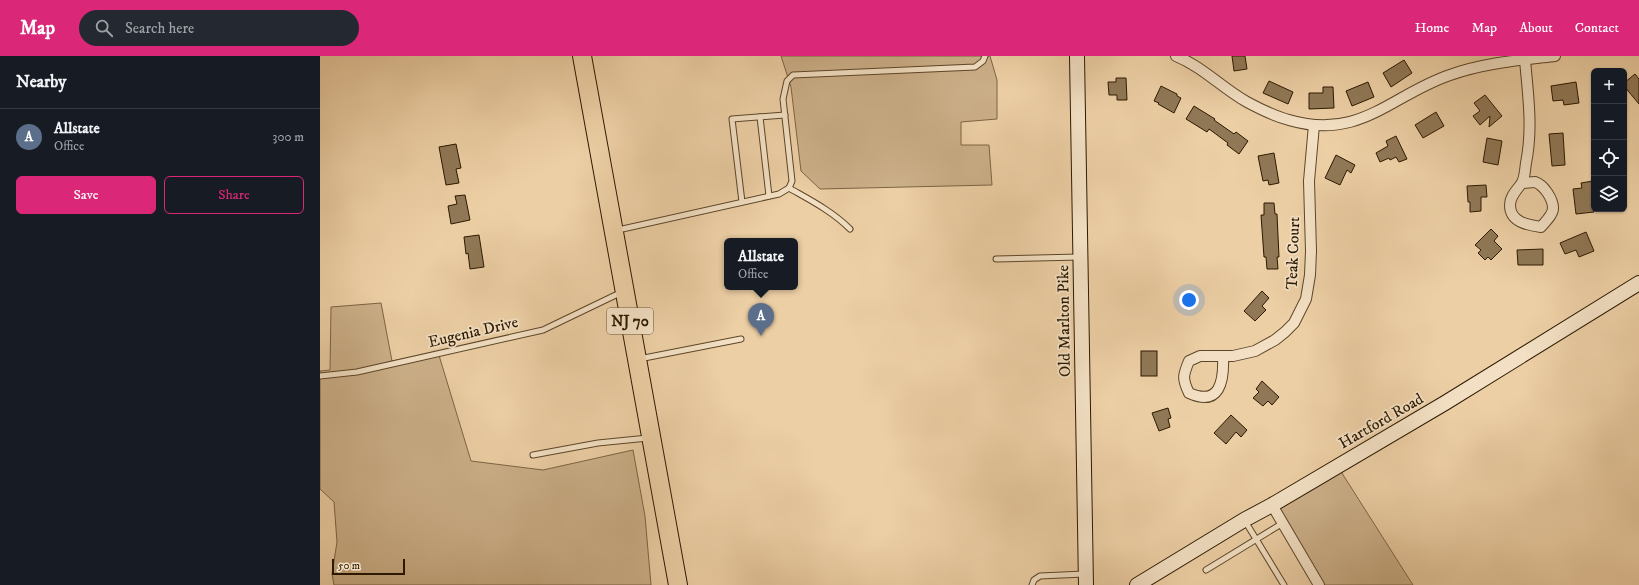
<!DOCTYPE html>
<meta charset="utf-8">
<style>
body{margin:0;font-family:"IM FELL DW Pica",serif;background:#242831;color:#f1f3f6}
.controls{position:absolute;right:12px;top:12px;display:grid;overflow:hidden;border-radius:6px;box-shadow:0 1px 3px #0004}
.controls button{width:36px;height:36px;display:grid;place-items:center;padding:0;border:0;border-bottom:1px solid #363941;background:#171b24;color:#f1f3f6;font:20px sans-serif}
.scale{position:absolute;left:12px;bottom:10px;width:73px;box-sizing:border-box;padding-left:4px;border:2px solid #2c1900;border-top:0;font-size:11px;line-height:14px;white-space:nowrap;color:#2c1900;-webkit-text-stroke:3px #f3e0c4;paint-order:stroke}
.you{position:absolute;left:869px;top:244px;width:14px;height:14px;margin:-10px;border:3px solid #fff;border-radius:50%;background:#1a73e8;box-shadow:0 0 0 6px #1a73e833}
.badge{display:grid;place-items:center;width:26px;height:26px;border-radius:50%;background:#db2777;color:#fff;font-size:13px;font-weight:700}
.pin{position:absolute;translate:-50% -33px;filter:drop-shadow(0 1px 2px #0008)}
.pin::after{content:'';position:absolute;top:21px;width:14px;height:12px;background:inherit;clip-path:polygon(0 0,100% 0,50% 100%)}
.popup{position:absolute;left:404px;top:182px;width:74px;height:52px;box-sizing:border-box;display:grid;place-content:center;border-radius:6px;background:#171b24;filter:drop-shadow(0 1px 3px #0005);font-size:13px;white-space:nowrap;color:#9ea1a6}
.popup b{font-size:15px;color:#f1f3f6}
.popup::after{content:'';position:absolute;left:50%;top:100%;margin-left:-8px;border:8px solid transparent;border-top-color:#171b24}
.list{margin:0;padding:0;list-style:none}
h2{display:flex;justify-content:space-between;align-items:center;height:52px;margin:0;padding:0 16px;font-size:17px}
h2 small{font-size:13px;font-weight:400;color:#9ea1a6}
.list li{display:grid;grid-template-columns:26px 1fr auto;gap:12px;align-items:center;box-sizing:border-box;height:56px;padding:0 16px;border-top:1px solid #363941}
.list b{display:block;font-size:15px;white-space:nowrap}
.list p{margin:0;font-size:13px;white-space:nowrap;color:#9ea1a6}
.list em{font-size:13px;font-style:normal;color:#9ea1a6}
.actions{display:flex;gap:8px;padding:12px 16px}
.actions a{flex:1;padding:9px 0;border:1px solid #db2777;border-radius:6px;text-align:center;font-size:14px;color:#db2777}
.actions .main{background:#db2777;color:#fff}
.icon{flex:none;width:22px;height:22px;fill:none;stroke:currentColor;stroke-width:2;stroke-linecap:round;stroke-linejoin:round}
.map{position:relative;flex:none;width:1319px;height:529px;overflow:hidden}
header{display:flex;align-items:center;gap:24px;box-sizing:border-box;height:56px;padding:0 20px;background:#db2777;color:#fff}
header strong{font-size:19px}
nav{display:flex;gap:22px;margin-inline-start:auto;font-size:14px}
.search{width:280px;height:36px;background:#242831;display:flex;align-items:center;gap:10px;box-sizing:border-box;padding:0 14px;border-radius:22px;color:#9ea1a6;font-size:15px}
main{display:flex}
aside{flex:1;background:#171b24}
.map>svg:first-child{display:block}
</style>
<header>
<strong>Map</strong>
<div class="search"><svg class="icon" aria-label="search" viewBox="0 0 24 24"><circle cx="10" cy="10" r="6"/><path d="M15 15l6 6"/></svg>Search here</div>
<nav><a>Home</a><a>Map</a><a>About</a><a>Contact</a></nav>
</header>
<main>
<aside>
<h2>Nearby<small></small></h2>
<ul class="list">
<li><span class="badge" style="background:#5c6f8a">A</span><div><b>Allstate</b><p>Office</p></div><em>300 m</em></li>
</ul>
<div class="actions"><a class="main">Save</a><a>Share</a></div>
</aside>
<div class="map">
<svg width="1319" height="529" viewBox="0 0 1319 529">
<rect width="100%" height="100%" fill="#edcfa5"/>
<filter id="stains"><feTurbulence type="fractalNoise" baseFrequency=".005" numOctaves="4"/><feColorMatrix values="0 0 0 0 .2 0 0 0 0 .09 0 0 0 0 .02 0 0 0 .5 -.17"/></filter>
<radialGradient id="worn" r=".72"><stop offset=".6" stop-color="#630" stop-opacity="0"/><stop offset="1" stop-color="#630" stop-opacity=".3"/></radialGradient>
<g fill="#ccb089" stroke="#7c6444">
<polygon points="461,0 670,0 677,24 677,63 641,66 641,89 669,89 672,129 500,133 481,115 471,31"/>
<polygon points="61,247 72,305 118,296 151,405 223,414 313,394 325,460 331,529 14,529 12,518 17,486 14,446 0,433 0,315 10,314 11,251"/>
<polygon points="1020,414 1093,529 1000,529 957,449"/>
</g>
<g fill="#907856" stroke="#2c1900">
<polygon points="912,0 925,0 927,13 914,15"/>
<polygon points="1084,4 1092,17 1071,31 1063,17"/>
<polygon points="1315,18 1319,23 1319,48 1304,30 1304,27"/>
<polygon points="796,22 806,22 807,44 797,44 797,39 789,39 788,26 796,26"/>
<polygon points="949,25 973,36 968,48 943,37"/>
<polygon points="1048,26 1054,41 1032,50 1026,35"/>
<polygon points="1256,26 1259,47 1244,49 1243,44 1233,45 1231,30"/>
<polygon points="841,30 857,38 857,40 861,42 854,57 838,48 839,47 834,45"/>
<polygon points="1003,31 1013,31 1014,52 989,53 989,37 1003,37"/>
<polygon points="1165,39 1182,60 1169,71 1170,60 1160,69 1153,60 1160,55 1154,47"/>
<polygon points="874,50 895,63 894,64 914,78 916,76 928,85 919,98 907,89 908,87 889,73 887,76 866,63"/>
<polygon points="1116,56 1124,70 1103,82 1095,69"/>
<polygon points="1243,77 1245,109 1232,110 1229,78"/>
<polygon points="1076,80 1087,103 1079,106 1076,101 1070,104 1069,102 1060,106 1056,97 1068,90 1066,85"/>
<polygon points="1167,82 1182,85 1178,109 1163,106"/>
<polygon points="136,88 141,112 136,113 139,127 126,129 119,91"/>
<polygon points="954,97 959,127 949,129 948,124 943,125 938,100"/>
<polygon points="1016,99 1035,109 1031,117 1027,114 1020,129 1005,122"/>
<polygon points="1273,125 1274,156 1256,158 1253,133 1262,132 1261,127"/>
<polygon points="1166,129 1167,141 1161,141 1161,155 1150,156 1150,146 1148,146 1147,130"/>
<polygon points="145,139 150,164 131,168 128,150 137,148 135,140"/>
<polygon points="944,147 954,147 955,158 957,158 959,201 957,201 958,213 947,213 946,201 944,201 941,159 944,159"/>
<polygon points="1171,173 1178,180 1174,185 1182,193 1171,204 1168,201 1165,204 1158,197 1161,194 1155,189"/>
<polygon points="1266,176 1274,195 1259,201 1256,194 1245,198 1240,187"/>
<polygon points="159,179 164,211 150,213 148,197 146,198 144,181"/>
<polygon points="1223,193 1223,209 1198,209 1197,194"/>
<polygon points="942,235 949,242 942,250 946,254 935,265 924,255"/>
<rect x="821" y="295" width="16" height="25"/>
<polygon points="942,325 959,341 952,349 948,345 943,350 933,342 939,336 936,333"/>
<polygon points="848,352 851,362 848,363 850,371 839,375 832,357"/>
<polygon points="911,359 927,374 921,381 916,376 906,388 894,377"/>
</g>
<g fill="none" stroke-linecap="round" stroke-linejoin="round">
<defs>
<g id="lane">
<polyline points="440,61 449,140"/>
<path d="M469 132C490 144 512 155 530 173"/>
<polyline points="422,146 412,63 465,59"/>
<polyline points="298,174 459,138 469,132 472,125 463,43 467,25 473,19 655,11 663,5 665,0"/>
<polyline points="676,203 759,201"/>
<polyline points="319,303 421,283"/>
<polyline points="0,320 37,316 223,274 302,236"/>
<polyline points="213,399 278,387 328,382"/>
<polyline points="925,465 964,529"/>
<polyline points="886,514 963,467"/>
<polyline points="712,529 714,524 720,520 764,518"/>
</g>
<g id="street">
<path d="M856 0C883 11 902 32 927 46 940 53 954 60 969 64 1040 85 1071 39 1130 19 1163 7 1200 4 1235 0"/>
<path d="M1202 127C1206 127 1211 126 1215 126 1224 129 1233 143 1233 152 1233 159 1225 166 1221 171 1207 169 1190 166 1190 149 1190 140 1197 134 1201 128 1205 123 1205 113 1206 107 1213 72 1208 39 1205 4"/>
<path d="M903 301C904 325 900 351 869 337 862 323 863 319 869 305L880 300H913L935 295 955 284 965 276 974 267 986 243 990 219 991 195 989 125 994 69"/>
<polyline points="952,449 999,529"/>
</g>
<g id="secondary">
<polyline points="757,0 766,529"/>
<polyline points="817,529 924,464 952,449 1125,347 1319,227"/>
</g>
<polyline id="highway" points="262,0 358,529"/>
</defs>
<use href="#lane" stroke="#5c4629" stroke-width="7"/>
<use href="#street" stroke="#5c4629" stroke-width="12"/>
<use href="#secondary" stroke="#2c1900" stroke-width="16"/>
<use href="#highway" stroke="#2c1900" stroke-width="20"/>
<use href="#lane" stroke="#f3e0c4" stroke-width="5"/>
<use href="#street" stroke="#f3e0c4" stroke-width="10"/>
<use href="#secondary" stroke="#f3e0c4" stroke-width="14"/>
<use href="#highway" stroke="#edcfa5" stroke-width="18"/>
</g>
<g text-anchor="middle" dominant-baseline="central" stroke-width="3.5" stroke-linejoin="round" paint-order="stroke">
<rect fill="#f3e0c4" stroke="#68553b" stroke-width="1" x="287" y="252" width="46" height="26" rx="3"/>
<g font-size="15" font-weight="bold" fill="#2c1900">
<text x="310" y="265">NJ 70</text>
</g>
<g font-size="16" fill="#2c1900" stroke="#f3e0c4">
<text transform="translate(973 197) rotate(-88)">Teak Court</text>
<text transform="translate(744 265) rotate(-91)">Old Marlton Pike</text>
<text transform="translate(153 276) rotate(-13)">Eugenia Drive</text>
<text transform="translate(1061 365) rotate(-30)">Hartford Road</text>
</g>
</g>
<rect width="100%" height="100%" filter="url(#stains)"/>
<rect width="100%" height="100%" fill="url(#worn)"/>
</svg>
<div class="controls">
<button>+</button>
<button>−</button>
<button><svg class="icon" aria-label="locate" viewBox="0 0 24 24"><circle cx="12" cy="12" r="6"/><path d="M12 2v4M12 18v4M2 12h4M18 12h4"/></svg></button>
<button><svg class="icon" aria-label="layers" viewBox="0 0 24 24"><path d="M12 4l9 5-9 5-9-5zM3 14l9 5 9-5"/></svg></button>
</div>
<div class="scale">50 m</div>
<div class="you"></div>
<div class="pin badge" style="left:441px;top:280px;background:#5c6f8a">A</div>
<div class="popup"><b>Allstate</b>Office</div>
</div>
</main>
